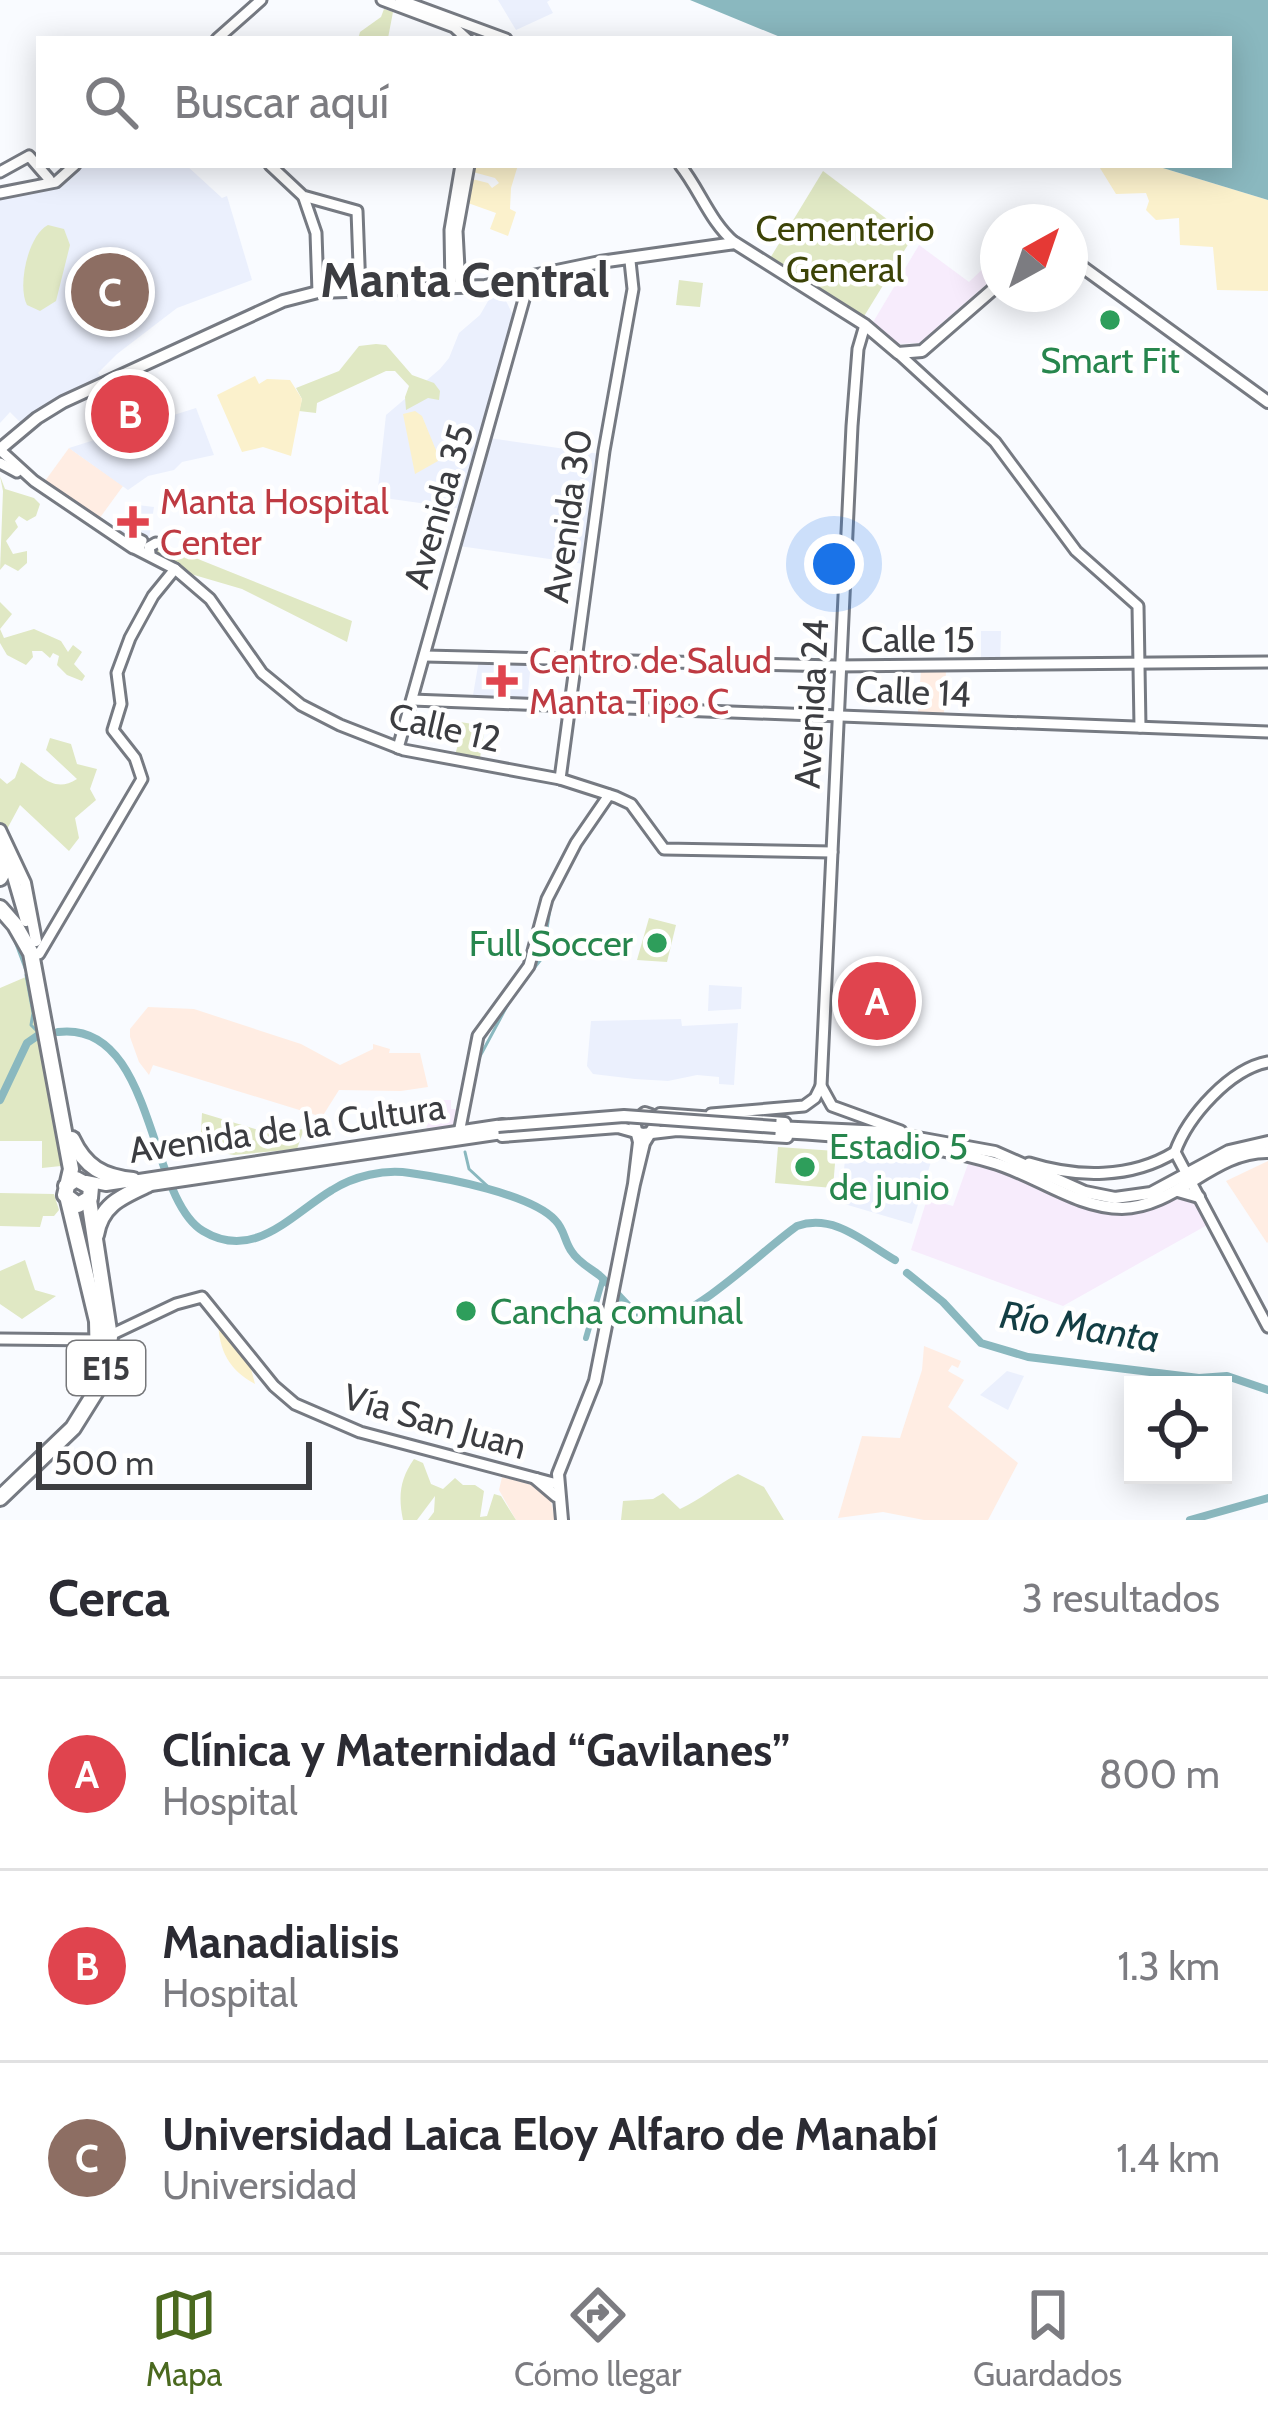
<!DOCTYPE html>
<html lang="es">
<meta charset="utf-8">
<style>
body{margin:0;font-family:Cabin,sans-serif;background:#f2f2f3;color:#2b2b33}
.controls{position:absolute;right:36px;bottom:36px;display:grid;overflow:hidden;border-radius:0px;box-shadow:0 6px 30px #0003}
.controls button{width:108px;height:108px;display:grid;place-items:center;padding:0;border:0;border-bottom:3px solid #e1e1e2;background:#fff;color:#2b2b33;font:60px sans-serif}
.compass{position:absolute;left:980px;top:204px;width:108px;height:108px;border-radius:50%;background:#fff;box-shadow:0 6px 30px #0003;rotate:40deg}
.scale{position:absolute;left:36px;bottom:30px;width:276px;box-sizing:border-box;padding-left:12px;border:6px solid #3c3d41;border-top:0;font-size:33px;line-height:42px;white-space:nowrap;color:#3c3d41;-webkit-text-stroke:9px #fff;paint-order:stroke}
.you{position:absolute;left:834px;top:564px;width:42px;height:42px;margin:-30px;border:9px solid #fff;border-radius:50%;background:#1a73e8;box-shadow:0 0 0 18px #1a73e833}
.badge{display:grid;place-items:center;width:78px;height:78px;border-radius:50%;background:#4a691f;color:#fff;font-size:39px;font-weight:700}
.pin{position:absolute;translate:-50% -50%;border:6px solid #fff;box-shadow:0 3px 12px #0006}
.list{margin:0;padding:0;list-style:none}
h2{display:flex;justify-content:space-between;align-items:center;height:156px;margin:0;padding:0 48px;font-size:51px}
h2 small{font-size:39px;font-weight:400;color:#7c7c81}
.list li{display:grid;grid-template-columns:78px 1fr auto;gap:36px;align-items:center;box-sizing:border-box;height:192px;padding:0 48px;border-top:3px solid #e1e1e2}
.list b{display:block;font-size:45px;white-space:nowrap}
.list p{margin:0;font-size:39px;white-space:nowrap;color:#7c7c81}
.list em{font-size:39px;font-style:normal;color:#7c7c81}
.icon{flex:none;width:66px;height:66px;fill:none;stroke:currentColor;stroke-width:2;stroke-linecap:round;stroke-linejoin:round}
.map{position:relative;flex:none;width:1268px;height:1520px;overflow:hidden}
.search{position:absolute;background:#fff;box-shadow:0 6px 30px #0003;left:36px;right:36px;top:36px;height:132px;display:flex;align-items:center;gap:30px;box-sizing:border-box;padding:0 42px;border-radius:0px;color:#7c7c81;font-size:45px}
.sheet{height:732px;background:#fff}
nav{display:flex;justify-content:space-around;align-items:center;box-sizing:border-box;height:168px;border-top:3px solid #e1e1e2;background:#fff;font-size:33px;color:#7c7c81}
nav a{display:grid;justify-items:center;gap:6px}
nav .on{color:#4a691f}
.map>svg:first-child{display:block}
</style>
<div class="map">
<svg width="1268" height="1520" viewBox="0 0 1268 1520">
<rect width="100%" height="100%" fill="#f9fbff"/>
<g fill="#f7ecfc">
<polygon points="919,245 969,282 987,265 997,275 919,343 897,344 872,324"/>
<polygon points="441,1100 451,1100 451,1109 459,1109 457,1127 426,1132 429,1106 440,1105"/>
<polygon points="968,1164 1005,1173 1106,1211 1177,1193 1194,1199 1209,1224 1063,1306 911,1250 927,1199 953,1206"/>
</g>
<g fill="#ffede3">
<polygon points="69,448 123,486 99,519 45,481"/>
<polygon points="921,670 946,671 944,713 918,712"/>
<polygon points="148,1007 194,1009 301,1044 340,1065 373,1049 373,1044 390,1049 389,1053 420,1053 428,1087 401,1091 339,1090 322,1117 153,1065 149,1075 139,1062 130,1037 130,1029"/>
<polygon points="1268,1161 1268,1242 1267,1243 1226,1181"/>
<polygon points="924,1346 961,1361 958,1368 952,1365 948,1371 964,1380 948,1407 1018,1463 988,1520 924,1520 883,1512 838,1518 862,1436 900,1438 922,1370"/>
<polygon points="502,1477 543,1488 550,1496 555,1520 516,1520 499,1490"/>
</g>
<g fill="#ebf0fd">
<polygon points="498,0 550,0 547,2 553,13 516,30"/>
<polygon points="79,165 186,165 222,198 227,196 252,280 177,308 117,354 98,373 103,379 50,401 21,423 10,412 0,423 0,196 52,188"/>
<polygon points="501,288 508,296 506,301 515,319 463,509 377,497 386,415 440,369 449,358 459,333 480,315 495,289"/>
<polygon points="196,408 214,455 182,462 174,470 148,476 128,490 69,448"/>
<polygon points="489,438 600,454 584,564 459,546"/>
<polygon points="138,505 154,507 149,538 124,534 113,528 118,518 136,519"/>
<polygon points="981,631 1001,631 1000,663 981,662"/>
<polygon points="479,660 531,662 527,702 472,701"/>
<polygon points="709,985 742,987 741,1009 708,1011"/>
<polygon points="681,1019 682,1026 738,1023 734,1085 719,1084 719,1077 697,1075 668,1081 635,1079 593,1074 587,1066 591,1021"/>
<polygon points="846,1148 933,1155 912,1224 841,1203"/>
<polygon points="1007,1371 1024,1376 1008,1410 980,1395"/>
</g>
<g fill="#e0e8c4">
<polygon points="384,9 393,12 388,38 358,39 360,32 381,17"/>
<polygon points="823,171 912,238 863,318 769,260"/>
<path d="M48 225 64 229 70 245 56 301 40 311 27 305C17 286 28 235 48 225Z"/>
<polygon points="679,280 703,283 700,307 676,305"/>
<polygon points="376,344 386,345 412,375 434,383 440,391 439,400 428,398 406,410 405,397 409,386 395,371 386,371 317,403 316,413 299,411 302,399 296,388 339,371 359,346"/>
<polygon points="0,476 5,489 34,498 40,504 36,516 27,521 19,516 15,521 18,527 6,541 13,554 27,551 27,563 18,571 5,564 0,570 3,491"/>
<polygon points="155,546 192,552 198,559 352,621 347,642 242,589 184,572 152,552"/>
<polygon points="0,602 12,614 0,629 4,638 34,629 61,641 68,652 73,645 82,652 74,664 85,676 82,681 67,675 57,665 59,656 53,653 50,658 42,651 32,651 33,657 26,665 7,655 0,643"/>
<polygon points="454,721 485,726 480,758 455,755 459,741 451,739"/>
<path d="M50 738 71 744 77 764 97 769 90 789 96 800 75 818 79 838 69 851 20 805 6 831 0 822V778L7 784 15 778 21 762C41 775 54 794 77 779L46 750Z"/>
<polygon points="649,918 676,925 667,962 637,960"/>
<polygon points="28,976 61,1166 42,1168 42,1141 0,1141 0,988"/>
<polygon points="202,1113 268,1133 304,1129 297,1149 234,1155 200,1149"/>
<polygon points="778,1147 836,1151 833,1188 775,1183"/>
<polygon points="0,1193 54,1194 59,1210 54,1216 43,1216 40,1227 0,1226"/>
<polygon points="25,1260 35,1290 56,1296 22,1319 0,1304 0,1271"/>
<path d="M414 1459 423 1463 431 1484 443 1489 455 1478 463 1485H475L484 1491 480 1517 487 1516 494 1494 501 1496 516 1520H428L434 1512 435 1496 417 1520H403C398 1496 400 1479 414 1459Z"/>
<path d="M738 1474 764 1487 784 1520H621L623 1501 653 1499 663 1493 680 1509C702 1499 716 1485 738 1474Z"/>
</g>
<g fill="#fbf1cc">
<polygon points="474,165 518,165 511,188 510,209 516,212 508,236 490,229 496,213 468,203 472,179 488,183 492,188 499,183 495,178 473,172"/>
<polygon points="1077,165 1153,165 1268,200 1268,291 1217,290 1213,247 1180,245 1179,218 1156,220 1146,210 1149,201 1146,193 1116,194 1100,168"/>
<polygon points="255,376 259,384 267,379 290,380 302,399 291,456 263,447 242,452 217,395"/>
<polygon points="415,411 422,416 438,455 438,461 415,474 403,414"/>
<path d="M218 1321 249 1361 255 1384C229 1370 219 1351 218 1321Z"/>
</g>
<polygon fill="#8ab8bf" points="690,0 1268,0 1268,200 1153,165 1229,165 1229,39 785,39"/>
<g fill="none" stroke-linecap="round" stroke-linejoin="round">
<g stroke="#8ab8bf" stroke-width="3">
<polyline points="12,933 25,968"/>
<polyline points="26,975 33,1013 31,1025 40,1034"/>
<polyline points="478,1060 514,993 543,957 550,908"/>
<polyline points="465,1152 469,1169 495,1193"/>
</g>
<polyline stroke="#8ab8bf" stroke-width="6" points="586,1338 603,1279"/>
<g stroke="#8ab8bf" stroke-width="8">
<path d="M58 1032C155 1020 147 1197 203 1231 254 1262 292 1214 332 1190 354 1176 384 1169 410 1173 446 1178 531 1194 555 1220 565 1230 564 1241 572 1252 578 1262 590 1268 599 1275 616 1289 637 1327 663 1320 703 1310 762 1251 797 1226 834 1213 864 1242 895 1260"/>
<polyline points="0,1100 27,1043 40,1034"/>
<polyline points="907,1273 943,1302 981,1343 1028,1357 1199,1378 1227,1376 1268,1390"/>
<polyline points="1190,1520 1268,1498"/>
</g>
<defs>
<g id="secondary">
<polyline points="382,0 454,27 467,39"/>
<polyline points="400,0 506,39"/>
<polyline points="217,39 261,0"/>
<polyline points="270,165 303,196 357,211 360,291"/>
<path d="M680 165C700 190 710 222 735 243"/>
<polyline points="0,172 29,156 49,179"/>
<polyline points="0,193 56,182 75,165"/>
<polyline points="304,198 316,233 318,292"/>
<polyline points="460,287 457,231 469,165"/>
<polyline points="451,288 450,230 461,165"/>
<polyline points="865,325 858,349 852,426 821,1086 832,1106 901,1131"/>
<polyline points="898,353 995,442 1076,551 1138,606 1140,727"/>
<polyline points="0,450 34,481 133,548"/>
<polyline points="0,463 17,472"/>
<polygon points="135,538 142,541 139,549 131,545"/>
<polyline points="136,549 175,569 210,599 262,673 301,705 340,725 404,750 560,779 616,797 631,804 664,849 832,852"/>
<polyline points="150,553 149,547 156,543"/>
<polyline points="425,656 836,666 1268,662"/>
<polyline points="412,700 1268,732"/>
<polyline points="398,748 530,278"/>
<polyline points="560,779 604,451 633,289 630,261"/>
<polyline points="39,954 142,779 135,758 113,730 121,704 117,673 130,638 153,596 175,569"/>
<polyline points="711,1114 804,1106 815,1098 821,1086"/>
<polyline points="459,1133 478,1036 529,966 547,899 576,843 609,795"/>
<polyline points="1175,1152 1268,1327"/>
<path d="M1175 1152C1188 1116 1230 1069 1268 1062"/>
<path d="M1029 1163C1077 1178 1131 1179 1175 1152"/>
<polyline points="0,1339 100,1340 176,1304 202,1297 274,1386 295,1404 360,1432 557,1484"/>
</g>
<g id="primary">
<polyline points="1070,258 1268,402"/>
<polyline points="0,449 37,418 63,402 283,301 318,292 485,286 600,262 735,243 865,325 898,353 922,351 998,285"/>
<polyline points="0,830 25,883 36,941"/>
<polyline points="8,859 26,921"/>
<polyline points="660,1114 785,1123"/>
<polyline points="776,1127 885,1132 995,1152 1085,1192 1115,1198 1151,1193 1229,1151 1268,1142"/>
<path d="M779 1132C844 1135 929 1144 991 1162 1035 1174 1076 1208 1122 1208 1177 1207 1213 1151 1268 1152"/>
<polyline points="502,1136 618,1127 643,1134 677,1130 787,1137"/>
<polyline points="86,1181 106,1185 503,1125"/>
<polyline points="144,1186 509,1132"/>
<polyline points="1178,1191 1199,1197"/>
<polyline points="536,1479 556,1496"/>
<polyline points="562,1520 558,1474 595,1381 634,1184 639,1142 634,1122 645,1113 651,1115 655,1125 644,1143 634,1184"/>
</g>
<g id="highway">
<polyline points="0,878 6,867 0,846"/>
<polyline points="0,908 15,925 31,953 71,1169 65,1195 78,1205 90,1198 91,1187 76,1179 66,1186"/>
<path d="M72 1139C85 1167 103 1177 133 1180"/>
<polyline points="68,1200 97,1321 98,1365"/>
<path d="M96 1235C101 1205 121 1197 147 1185"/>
<polyline points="0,1498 73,1428 103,1380 110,1337 89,1200"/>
</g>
</defs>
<use href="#secondary" stroke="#767a82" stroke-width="15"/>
<use href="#primary" stroke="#767a82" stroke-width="16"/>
<use href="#highway" stroke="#767a82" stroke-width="20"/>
<use href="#secondary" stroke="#fff" stroke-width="9"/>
<use href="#primary" stroke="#fff" stroke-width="10"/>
<use href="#highway" stroke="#fff" stroke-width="14"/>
<defs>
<polyline id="primary-bridge" points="498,1126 624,1116 776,1127"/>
</defs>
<use href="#primary-bridge" stroke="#767a82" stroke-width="16" stroke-linecap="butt"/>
<use href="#primary-bridge" stroke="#fff" stroke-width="10"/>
</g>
<g fill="#2e9e5b" stroke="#fff" stroke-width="4.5">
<circle cx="1110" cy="320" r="12"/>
<circle cx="657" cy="943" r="12"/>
<circle cx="805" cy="1167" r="12"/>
<circle cx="466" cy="1311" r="12"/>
</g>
<g fill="#e0444e" stroke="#fff" stroke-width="4.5">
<path d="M127 504h12v12h12v12h-12v12h-12v-12h-12v-12h12z"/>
<path d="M496 663h12v12h12v12h-12v12h-12v-12h-12v-12h12z"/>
</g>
<g text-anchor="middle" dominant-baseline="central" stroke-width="9" stroke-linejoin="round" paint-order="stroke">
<rect fill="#fff" stroke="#76777a" stroke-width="3" x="67" y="1341" width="78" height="54" rx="9"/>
<g font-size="33" font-weight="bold" fill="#3c3d41">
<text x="106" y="1368">E15</text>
</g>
<g font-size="36" fill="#3c4307" stroke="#fff">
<text x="845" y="228">Cementerio<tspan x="845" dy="41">General</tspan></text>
</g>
<g font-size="36" fill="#27864d" stroke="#fff" text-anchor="start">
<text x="1110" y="360" text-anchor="middle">Smart Fit</text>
<text x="633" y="943" text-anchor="end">Full Soccer</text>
<text x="829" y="1146">Estadio 5<tspan x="829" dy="41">de junio</tspan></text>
<text x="490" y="1311">Cancha comunal</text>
</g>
<g font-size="36" fill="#be3a42" stroke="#fff" text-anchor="start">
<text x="160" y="501">Manta Hospital<tspan x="160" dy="41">Center</tspan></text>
<text x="529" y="660">Centro de Salud<tspan x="529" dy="41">Manta Tipo C</tspan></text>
</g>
<g font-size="36" fill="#3c3d41" stroke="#fff">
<text transform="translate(438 506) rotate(-74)">Avenida 35</text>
<text transform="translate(567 516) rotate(-82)">Avenida 30</text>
<text x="918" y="639">Calle 15</text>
<text transform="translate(913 691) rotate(3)">Calle 14</text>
<text transform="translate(811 704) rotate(-87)">Avenida 24</text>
<text transform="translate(445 727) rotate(13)">Calle 12</text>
<text transform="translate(287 1128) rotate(-8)">Avenida de la Cultura</text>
<text transform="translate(435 1421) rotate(16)">Vía San Juan</text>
</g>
<g font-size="39" font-style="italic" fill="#133e44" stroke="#fff">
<text transform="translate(1080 1326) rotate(9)">Río Manta</text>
</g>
<g font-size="48" font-weight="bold" fill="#3c3d41" stroke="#fff">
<text x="465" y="280">Manta Central</text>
</g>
</g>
</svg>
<div class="controls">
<button><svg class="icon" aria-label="locate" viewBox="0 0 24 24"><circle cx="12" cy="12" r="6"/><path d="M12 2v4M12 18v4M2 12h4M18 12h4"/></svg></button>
</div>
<svg class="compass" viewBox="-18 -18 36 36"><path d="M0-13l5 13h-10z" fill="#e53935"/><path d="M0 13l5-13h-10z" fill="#7c7c81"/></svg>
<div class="scale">500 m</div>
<div class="you"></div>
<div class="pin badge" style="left:877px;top:1001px;background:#e0444e">A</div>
<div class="pin badge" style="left:130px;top:414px;background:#e0444e">B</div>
<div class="pin badge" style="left:110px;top:292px;background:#8d6e63">C</div>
<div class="search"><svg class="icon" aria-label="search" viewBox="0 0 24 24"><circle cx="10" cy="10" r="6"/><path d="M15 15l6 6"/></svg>Buscar aquí</div>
</div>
<section class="sheet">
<h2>Cerca<small>3 resultados</small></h2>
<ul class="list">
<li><span class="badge" style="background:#e0444e">A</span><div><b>Clínica y Maternidad “Gavilanes”</b><p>Hospital</p></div><em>800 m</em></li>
<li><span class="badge" style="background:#e0444e">B</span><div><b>Manadialisis</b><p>Hospital</p></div><em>1.3 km</em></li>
<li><span class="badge" style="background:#8d6e63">C</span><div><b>Universidad Laica Eloy Alfaro de Manabí</b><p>Universidad</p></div><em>1.4 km</em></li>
</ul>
</section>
<nav>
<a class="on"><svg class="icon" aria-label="map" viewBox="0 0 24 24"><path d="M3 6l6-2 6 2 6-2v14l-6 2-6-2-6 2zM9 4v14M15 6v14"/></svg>Mapa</a>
<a><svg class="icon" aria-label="directions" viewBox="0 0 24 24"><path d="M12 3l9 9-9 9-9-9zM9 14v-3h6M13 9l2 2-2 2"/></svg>Cómo llegar</a>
<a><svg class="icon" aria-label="saved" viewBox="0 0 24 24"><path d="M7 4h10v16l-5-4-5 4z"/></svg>Guardados</a>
</nav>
